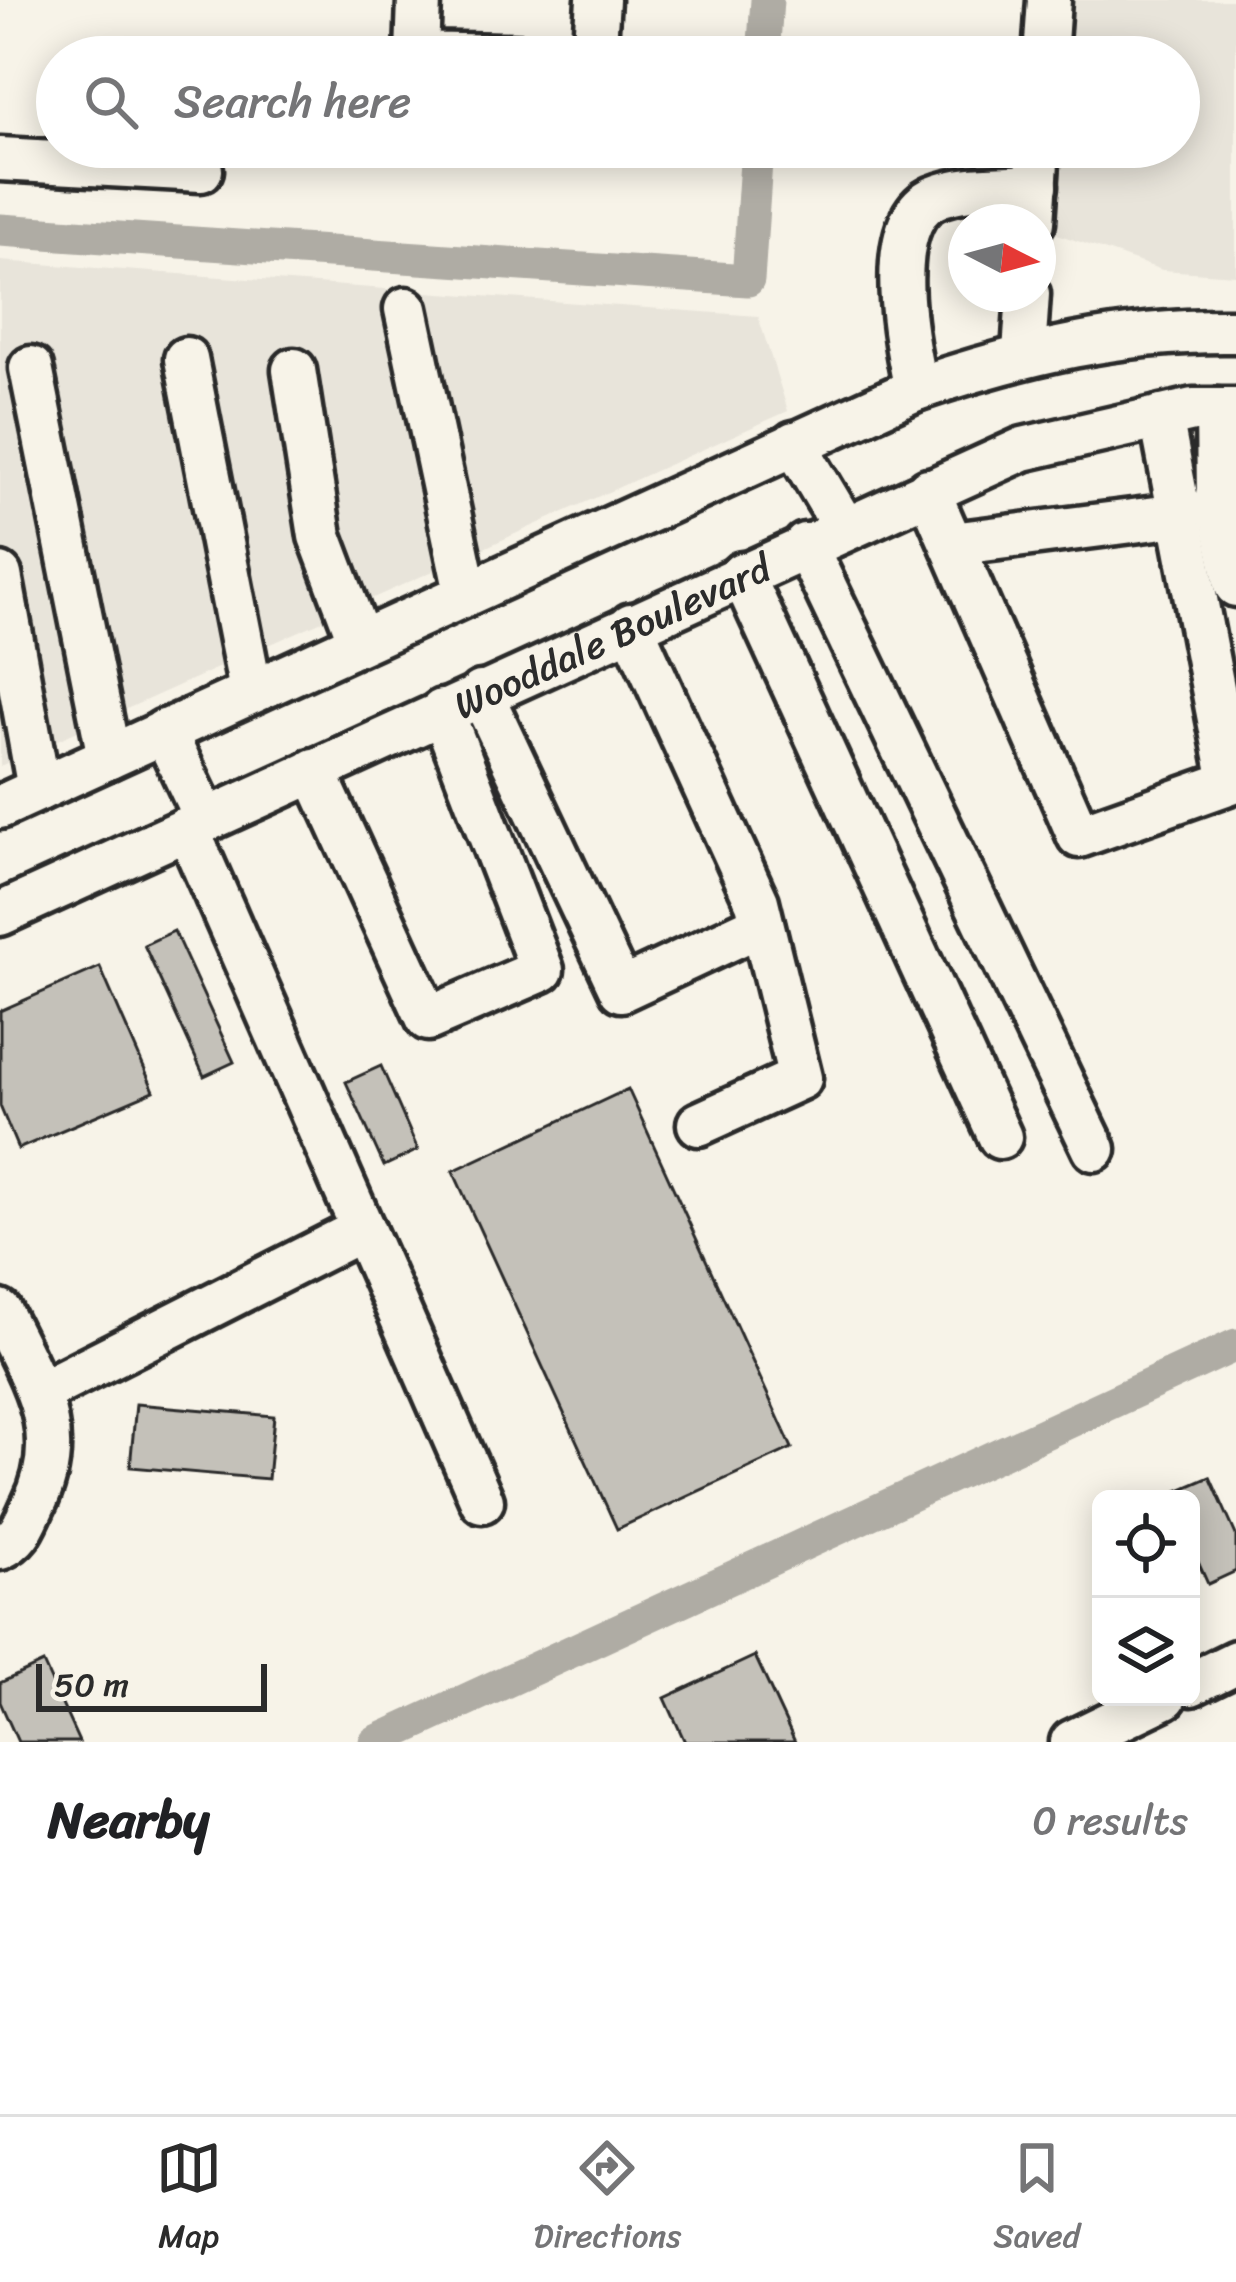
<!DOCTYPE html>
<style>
body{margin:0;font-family:Sriracha,sans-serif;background:#f2f2f2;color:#202124}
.controls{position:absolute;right:36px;bottom:36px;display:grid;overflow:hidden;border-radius:18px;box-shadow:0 6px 30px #0003}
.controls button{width:108px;height:108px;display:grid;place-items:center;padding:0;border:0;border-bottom:3px solid #e0e0e0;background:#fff;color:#202124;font:60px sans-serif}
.compass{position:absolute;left:948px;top:204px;width:108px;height:108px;border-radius:50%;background:#fff;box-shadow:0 6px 30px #0003;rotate:96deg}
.scale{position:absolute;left:36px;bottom:30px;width:231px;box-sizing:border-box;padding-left:12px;border:6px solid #2b2b2b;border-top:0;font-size:33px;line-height:42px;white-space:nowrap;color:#2b2b2b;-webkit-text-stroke:9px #f7f3e8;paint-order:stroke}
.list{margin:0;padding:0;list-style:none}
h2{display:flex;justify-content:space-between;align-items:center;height:156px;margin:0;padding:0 48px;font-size:51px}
h2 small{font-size:39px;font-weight:400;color:#757577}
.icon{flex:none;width:66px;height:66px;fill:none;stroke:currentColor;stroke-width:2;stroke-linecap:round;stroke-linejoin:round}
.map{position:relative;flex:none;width:1236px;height:1742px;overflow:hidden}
.search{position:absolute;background:#fff;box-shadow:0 6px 30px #0003;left:36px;right:36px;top:36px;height:132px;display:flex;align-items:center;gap:30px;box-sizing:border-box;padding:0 42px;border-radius:66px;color:#757577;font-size:45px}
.sheet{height:372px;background:#fff}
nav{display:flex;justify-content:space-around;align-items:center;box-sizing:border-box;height:168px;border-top:3px solid #e0e0e0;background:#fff;font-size:33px;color:#757577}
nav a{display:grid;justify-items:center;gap:6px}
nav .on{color:#2b2b2b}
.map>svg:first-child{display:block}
</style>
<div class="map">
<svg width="1236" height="1742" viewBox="0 0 1236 1742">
<rect width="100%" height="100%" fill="#f7f3e8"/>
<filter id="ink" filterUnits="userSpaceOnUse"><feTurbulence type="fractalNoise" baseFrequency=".00833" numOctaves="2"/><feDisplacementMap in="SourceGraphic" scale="24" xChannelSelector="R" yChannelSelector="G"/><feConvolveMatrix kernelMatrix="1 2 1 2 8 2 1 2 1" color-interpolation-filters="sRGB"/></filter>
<g filter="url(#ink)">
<g fill="#e8e4da">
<polygon points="1074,0 1236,0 1236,275 1162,270 1057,234 1063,147 1179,147 1179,57 1070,57"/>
<polygon points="0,261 758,316 788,411 0,766"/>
</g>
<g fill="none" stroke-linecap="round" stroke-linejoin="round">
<g stroke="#afaca4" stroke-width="33">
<polyline points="763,57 767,0"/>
<polyline points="0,230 748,280 757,147"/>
<polyline points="375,1742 1236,1345"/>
</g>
</g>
<g fill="#c4c1b9" stroke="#2b2b2b" stroke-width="3">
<polygon points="174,931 234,1062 204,1076 144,945"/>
<polygon points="100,967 154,1091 18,1149 0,1106 0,1011"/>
<polygon points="381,1066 418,1150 384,1166 346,1082"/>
<polygon points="628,1089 792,1448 617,1529 453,1171"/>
<polygon points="136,1404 274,1416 268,1479 130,1467"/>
<polygon points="1210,1477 1236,1535 1236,1571 1208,1584 1191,1546 1191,1499 1168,1495"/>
<polygon points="755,1656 795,1742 685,1742 665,1698"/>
<polygon points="43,1663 79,1742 18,1742 0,1702 0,1683"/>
</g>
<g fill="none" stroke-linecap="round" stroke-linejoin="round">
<defs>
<g id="minor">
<polyline points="419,0 417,54 545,57"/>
<polyline points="594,57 598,0"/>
<polyline points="1045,57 1049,0"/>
<polyline points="0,159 201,170"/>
<polyline points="1033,222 1038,147"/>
<polyline points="406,309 466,593"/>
<polyline points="1024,353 1028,294"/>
<polyline points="186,359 251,691"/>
<polyline points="31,368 109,757"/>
<polyline points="294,370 320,536 360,642"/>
<path d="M916 389C906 345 881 222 934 198 964 185 1004 188 1036 186"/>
<polyline points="1217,410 1218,497 1236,585"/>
<polyline points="794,443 844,527"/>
<polyline points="928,490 1079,836 1231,782 1161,417"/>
<polyline points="952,544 1180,515"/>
<polyline points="805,545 1094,1149"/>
<polyline points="742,574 1000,1137"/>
<polyline points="0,575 39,789"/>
<polyline points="631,625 757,902 800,1078 699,1124"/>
<polyline points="481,693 621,990 762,924"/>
<polyline points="164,731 206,820"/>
<polyline points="314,770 428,1019 542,970 442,711"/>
<path d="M0 807 916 389C1023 353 1123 329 1236 331"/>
<polyline points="187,828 482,1501"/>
<path id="s1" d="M0 914 1023 449 1193 410H1236"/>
<path d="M0 1312C32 1379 70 1433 33 1506 24 1525 20 1539 0 1548"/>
<polyline points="39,1393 363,1229"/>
<polyline points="1191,1684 1236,1662"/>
<polyline points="1072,1742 1165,1697"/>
</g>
</defs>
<use href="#minor" stroke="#2b2b2b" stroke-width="51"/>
<use href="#minor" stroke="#f7f3e8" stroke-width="42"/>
</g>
</g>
<g text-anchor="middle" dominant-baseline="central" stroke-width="10" stroke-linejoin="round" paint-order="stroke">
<g font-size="39" fill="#2b2b2b" stroke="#f7f3e8">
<text stroke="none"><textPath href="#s1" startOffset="672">Wooddale Boulevard</textPath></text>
</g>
</g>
</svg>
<div class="controls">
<button><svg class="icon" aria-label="locate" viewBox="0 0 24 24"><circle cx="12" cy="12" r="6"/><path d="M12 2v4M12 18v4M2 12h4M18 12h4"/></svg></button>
<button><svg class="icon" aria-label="layers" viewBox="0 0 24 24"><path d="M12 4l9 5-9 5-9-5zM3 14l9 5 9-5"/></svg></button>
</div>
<svg class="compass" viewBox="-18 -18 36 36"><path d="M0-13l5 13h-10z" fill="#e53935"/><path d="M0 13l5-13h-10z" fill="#757577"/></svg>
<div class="scale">50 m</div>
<div class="search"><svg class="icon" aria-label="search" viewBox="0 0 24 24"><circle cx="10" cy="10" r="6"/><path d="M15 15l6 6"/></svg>Search here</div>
</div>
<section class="sheet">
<h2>Nearby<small>0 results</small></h2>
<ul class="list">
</ul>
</section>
<nav>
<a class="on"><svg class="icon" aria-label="map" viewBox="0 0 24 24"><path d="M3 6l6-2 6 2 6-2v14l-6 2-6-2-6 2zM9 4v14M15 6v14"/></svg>Map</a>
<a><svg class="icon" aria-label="directions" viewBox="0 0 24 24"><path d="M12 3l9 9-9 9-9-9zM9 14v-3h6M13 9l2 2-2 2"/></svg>Directions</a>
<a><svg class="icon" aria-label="saved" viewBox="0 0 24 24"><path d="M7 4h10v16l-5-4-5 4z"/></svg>Saved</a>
</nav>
